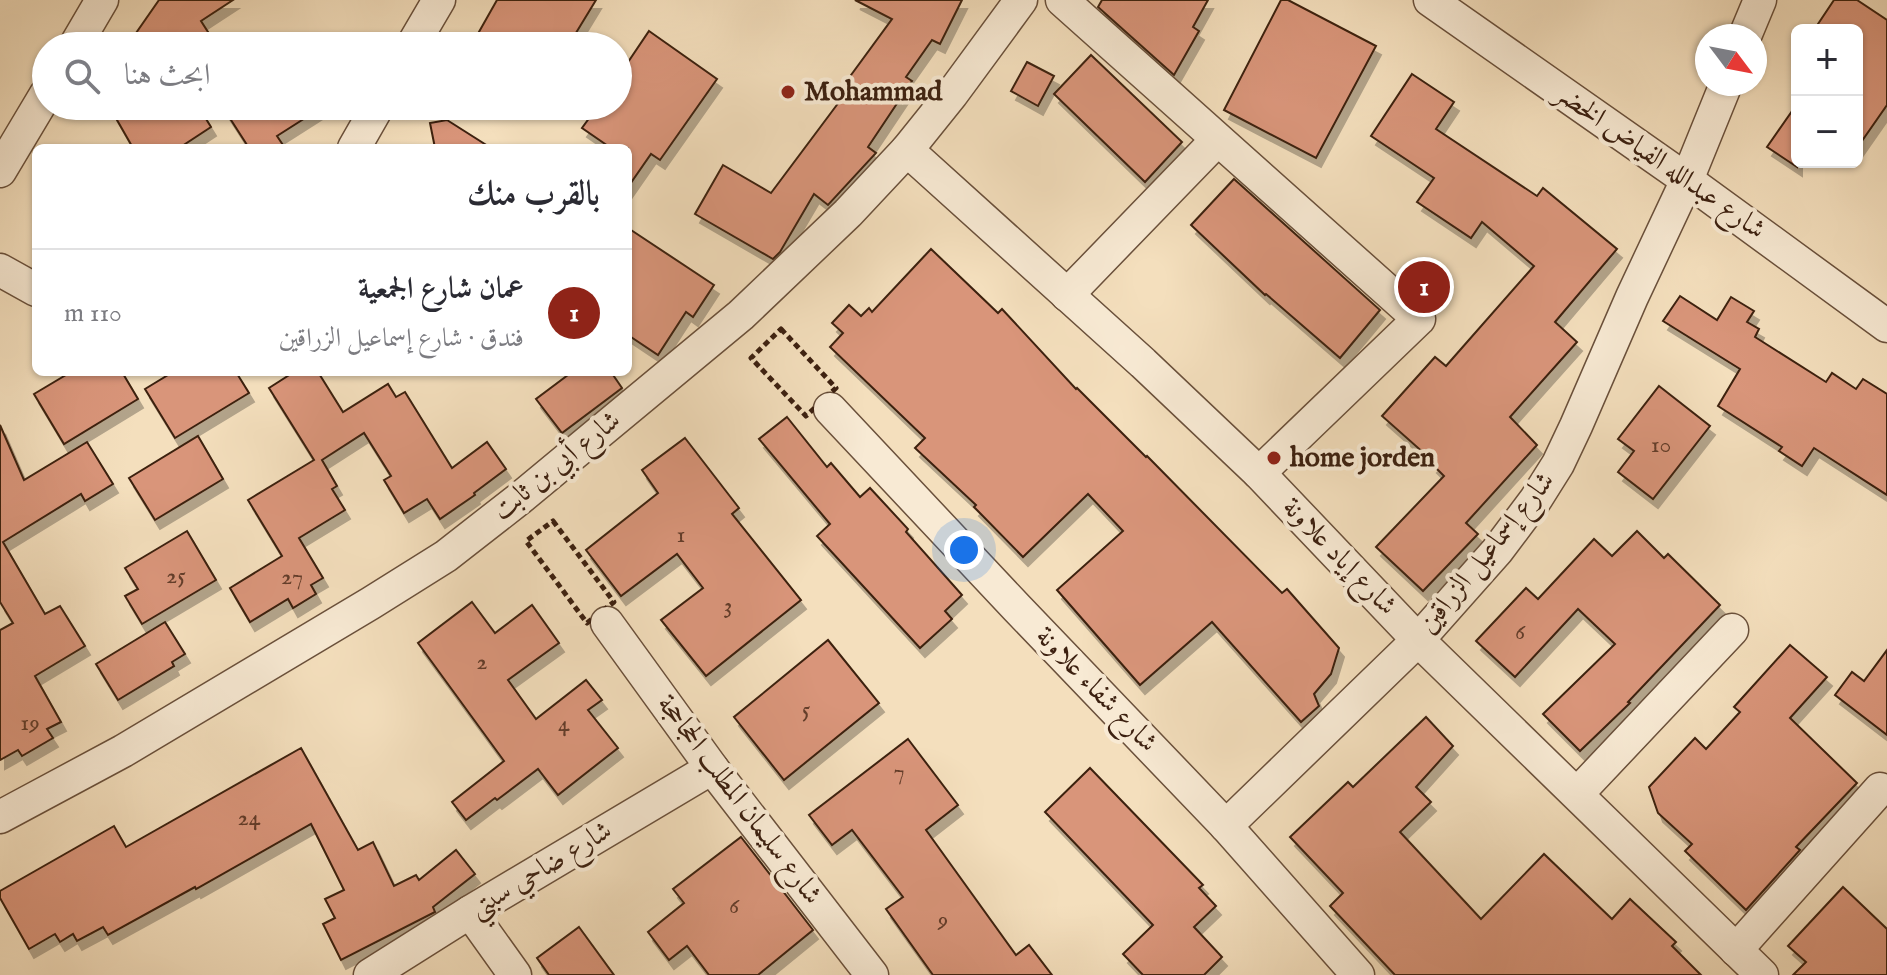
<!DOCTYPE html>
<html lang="ar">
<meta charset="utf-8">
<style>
body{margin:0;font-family:"IM FELL English",Amiri,serif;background:#f2f2f3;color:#2b2b33;direction:rtl}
.controls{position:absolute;right:24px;top:24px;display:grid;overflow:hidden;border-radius:12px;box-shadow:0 2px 6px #0004}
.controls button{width:72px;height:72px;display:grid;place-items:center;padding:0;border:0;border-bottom:2px solid #e1e1e2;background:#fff;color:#2b2b33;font:40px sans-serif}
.compass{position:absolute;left:1695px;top:24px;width:72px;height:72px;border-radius:50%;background:#fff;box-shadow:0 2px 6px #0004;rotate:122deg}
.you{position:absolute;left:964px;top:550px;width:28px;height:28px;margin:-20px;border:6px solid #fff;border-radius:50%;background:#1a73e8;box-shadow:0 0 0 12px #1a73e833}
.badge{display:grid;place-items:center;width:52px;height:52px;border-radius:50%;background:#8f2418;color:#fff;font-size:26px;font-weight:700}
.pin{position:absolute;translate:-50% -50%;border:4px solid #fff;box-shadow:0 2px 8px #0006}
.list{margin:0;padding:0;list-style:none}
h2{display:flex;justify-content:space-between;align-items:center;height:104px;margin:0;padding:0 32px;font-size:34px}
h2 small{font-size:26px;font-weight:400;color:#7c7c81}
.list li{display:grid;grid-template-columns:52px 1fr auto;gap:24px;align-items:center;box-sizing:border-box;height:128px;padding:0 32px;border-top:2px solid #e1e1e2}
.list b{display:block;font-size:30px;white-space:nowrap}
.list p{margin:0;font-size:26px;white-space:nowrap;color:#7c7c81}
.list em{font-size:26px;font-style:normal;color:#7c7c81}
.icon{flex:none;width:44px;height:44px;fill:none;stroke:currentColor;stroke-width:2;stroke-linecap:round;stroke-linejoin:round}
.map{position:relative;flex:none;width:1887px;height:975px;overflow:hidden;direction:ltr}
.search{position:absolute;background:#fff;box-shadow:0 2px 6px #0004;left:32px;top:32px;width:600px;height:88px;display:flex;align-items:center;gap:20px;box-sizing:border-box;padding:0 28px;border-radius:44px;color:#7c7c81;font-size:30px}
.panel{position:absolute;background:#fff;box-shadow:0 2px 6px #0004;left:32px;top:144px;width:600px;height:232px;border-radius:12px;direction:rtl}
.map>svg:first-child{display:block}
</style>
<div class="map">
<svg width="1887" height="975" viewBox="0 0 1887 975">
<defs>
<filter id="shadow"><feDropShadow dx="5" dy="9" stdDeviation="0" flood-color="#0004"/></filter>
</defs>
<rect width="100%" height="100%" fill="#f4dfbd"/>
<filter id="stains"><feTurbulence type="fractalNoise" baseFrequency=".0025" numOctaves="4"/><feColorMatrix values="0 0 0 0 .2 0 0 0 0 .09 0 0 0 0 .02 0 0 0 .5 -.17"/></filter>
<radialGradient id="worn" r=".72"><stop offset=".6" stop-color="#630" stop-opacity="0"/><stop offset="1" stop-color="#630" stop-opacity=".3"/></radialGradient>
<g fill="#d9957a" stroke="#3c2010" stroke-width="2" filter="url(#shadow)">
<polygon points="159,0 233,0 201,21 217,46 127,46"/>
<polygon points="497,0 596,0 568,46 471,46"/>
<polygon points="855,0 962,0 940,44 932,40 906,77 912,81 868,147 876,153 828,205 814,194 780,252 773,259 695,214 723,165 771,193 848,90 843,86 892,19"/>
<polygon points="1102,0 1208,0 1193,27 1199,31 1174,75 1098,7"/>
<polygon points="1281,0 1288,0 1376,46 1316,158 1224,110"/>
<polygon points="1834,0 1857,0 1887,20 1887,105 1857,148 1857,30 1814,30"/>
<polygon points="649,31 717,79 660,160 651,154 628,187 628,148 611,148 582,128 598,106 618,106 618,77"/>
<polygon points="1091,55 1182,142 1145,182 1054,94"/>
<polygon points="1027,62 1054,76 1038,106 1011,91"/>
<polygon points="1412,74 1454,102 1436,129 1537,196 1543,188 1617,249 1555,322 1577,342 1510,417 1537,445 1466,523 1478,534 1423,591 1376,547 1444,476 1432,464 1434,462 1382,416 1435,357 1446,366 1534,266 1482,222 1471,238 1417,202 1434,178 1371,136"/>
<polygon points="1797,104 1797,167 1767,147"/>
<polygon points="109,106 198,106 211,127 179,148 133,148"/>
<polygon points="222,106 324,106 277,136 285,148 249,148"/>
<polygon points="447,120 491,148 435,148 430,123"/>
<polygon points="1234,179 1380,310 1340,358 1266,294 1265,295 1191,225"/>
<polygon points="628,228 714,285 693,317 686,312 658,355 628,335"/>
<polygon points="931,249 998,313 1002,309 1076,389 1077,388 1146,457 1147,456 1282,593 1287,589 1339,648 1331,674 1314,694 1319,706 1301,722 1212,622 1140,685 1057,590 1123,531 1088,494 1023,557 974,507 976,505 915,448 925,438 830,347 843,333 832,323 849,305 861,316 869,308 872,312"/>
<polygon points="1680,296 1717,320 1731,297 1754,311 1747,322 1759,329 1755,337 1826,382 1832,373 1856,389 1863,379 1887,394 1887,495 1814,448 1802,466 1779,451 1782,447 1718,406 1740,369 1663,321"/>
<polygon points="71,372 122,372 138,399 64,444 34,394"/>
<polygon points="173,372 236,372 249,393 175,438 145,389"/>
<polygon points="294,372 318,372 343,412 388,384 396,397 405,392 452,468 487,442 506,469 474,493 475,495 440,519 427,499 404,513 384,480 391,476 364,433 322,460 337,486 332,489 345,510 299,538 323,578 311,585 316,594 293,608 288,599 250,622 230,588 282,556 248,500 314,460 269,388"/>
<polygon points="572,372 611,372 622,388 562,433 536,399"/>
<polygon points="1659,386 1710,426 1653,499 1618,472 1634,451 1618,439"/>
<polygon points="787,417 827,467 831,463 860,497 870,488 908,529 906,532 962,595 945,611 952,619 920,648 817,536 830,524 759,439"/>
<polygon points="0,425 24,480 87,442 113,484 85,501 81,494 3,542 45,614 60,606 85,646 35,676 61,722 47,729 53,738 22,756 18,750 0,760 0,630 13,623 0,602"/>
<polygon points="198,436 223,479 155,520 129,478"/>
<polygon points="685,438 739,508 732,514 801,600 706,676 661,620 703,588 677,554 621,596 586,550 658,493 642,470"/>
<polygon points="187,531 216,580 142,624 125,596 138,589 125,568"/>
<polygon points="1637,531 1664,558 1668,554 1720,605 1628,702 1630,703 1580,751 1543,714 1615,644 1578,609 1515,677 1476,641 1526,588 1538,599 1594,539 1612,556"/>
<polygon points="472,602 495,633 532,605 559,643 508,680 536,719 586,680 602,700 588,710 618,748 558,795 538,769 497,800 495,798 466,820 452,802 504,761 418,643"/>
<polygon points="165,622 185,654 172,662 174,666 118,700 96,664"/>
<polygon points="828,640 879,703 784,780 734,717"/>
<polygon points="1790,645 1827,677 1790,718 1857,783 1796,847 1800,850 1746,910 1685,851 1692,844 1658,813 1649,787 1695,738 1706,749 1740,712 1734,707"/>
<polygon points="1887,650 1887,735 1835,695 1852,672 1864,681"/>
<polygon points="1426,717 1453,746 1416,787 1431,802 1400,832 1481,919 1544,854 1612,919 1630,899 1676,942 1672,946 1701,975 1395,975 1330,906 1343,893 1290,837 1348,782 1353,787"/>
<polygon points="908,739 958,805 926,830 1016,955 1029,945 1052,975 933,975 886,909 903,897 852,830 832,845 809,815"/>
<polygon points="301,748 358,850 373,842 394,886 416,875 419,880 456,850 475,874 433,907 435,912 341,960 323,924 335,918 325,899 344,890 311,824 196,889 195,887 108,935 103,927 77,941 73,934 60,942 55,934 29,949 0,898 0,891 114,826 126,847"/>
<polygon points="1090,768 1203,885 1199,888 1216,906 1194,927 1222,957 1204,975 1143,975 1123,954 1153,925 1045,812"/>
<polygon points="741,837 813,930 758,975 709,975 687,946 669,960 648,932 684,903 673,889"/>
<polygon points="1843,887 1887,929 1887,975 1793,975 1806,962 1788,946"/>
<polygon points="579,927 614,975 549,975 537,958"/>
</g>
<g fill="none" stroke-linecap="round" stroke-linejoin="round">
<defs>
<g id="minor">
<polyline points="1062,0 1419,319 1259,473"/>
<polyline points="1430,0 1687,180 1887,326"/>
<polyline points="1745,36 1760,0"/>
<polyline points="75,46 102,0"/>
<polyline points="412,46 439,0"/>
<polyline points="354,148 378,106"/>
<polyline points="907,150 1143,363 1259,473 1418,640 1762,975"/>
<polyline points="0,171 46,94"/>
<polyline points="0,270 36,290"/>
<polyline points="1067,295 1217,140"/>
<polyline points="830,409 1017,608 1226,826 1358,975"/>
<polyline points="607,623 712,768 872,975"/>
<polyline points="1578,793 1732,630"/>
<polyline points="0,817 123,751 371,603 446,556 519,499 741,315 848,213 907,150 952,94 1021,0"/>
<polyline points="1226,826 1418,640 1497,551 1536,499 1558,464 1576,426 1632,297 1687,180 1726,84"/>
<polyline points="470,912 515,975"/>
<polyline points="1736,950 1880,789"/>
<polyline points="370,975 470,912 712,768"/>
</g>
</defs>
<use href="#minor" stroke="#6a503b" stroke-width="35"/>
<g stroke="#3c2010" stroke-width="5" stroke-dasharray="6 4" stroke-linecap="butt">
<polygon points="781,329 836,388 806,416 751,358"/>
<polygon points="553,521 614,602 587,623 526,541"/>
</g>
<use href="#minor" stroke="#f8ead4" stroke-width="32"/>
</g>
<g fill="#8f2418" stroke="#f8ead4" stroke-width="3">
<circle cx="788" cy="92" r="8"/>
<circle cx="1274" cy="458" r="8"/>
</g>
<g text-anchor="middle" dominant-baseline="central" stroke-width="8" stroke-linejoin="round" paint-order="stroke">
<g font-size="24" fill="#633d2a">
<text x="1661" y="445">10</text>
<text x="681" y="535">1</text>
<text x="176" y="576">25</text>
<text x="292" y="577">27</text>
<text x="728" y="606">3</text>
<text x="1520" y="632">6</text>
<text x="482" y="662">2</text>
<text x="806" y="710">5</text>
<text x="30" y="723">19</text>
<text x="564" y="724">4</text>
<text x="899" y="772">7</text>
<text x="249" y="818">24</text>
<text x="734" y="906">6</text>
<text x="943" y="920">9</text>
</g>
<g font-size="28" font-weight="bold" fill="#3c2010" stroke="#f8ead4" text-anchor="start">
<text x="804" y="92">Mohammad</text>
<text x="1290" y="458">home jorden</text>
</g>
<g font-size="28" fill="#3c2010" stroke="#f8ead4">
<text transform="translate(1660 162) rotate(35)">شارع عبدالله الفياض الخضر</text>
<text transform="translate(557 466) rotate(-39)">شارع أبي بن ثابت</text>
<text transform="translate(1487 553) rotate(-51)">شارع إسماعيل الزراقين</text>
<text transform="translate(1339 557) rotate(46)">شارع إياد علاونة</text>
<text transform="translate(1096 690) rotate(46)">شارع شفاء علاونة</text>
<text transform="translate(739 800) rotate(53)">شارع سليمان المطلب الحجاحجة</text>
<text transform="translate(541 870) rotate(-31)">شارع ضاحي سبتي</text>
</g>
</g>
<rect width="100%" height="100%" filter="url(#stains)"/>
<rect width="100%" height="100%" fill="url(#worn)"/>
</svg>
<div class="controls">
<button>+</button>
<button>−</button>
</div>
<svg class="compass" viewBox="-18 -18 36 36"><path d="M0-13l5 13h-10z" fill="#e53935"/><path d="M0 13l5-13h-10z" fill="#7c7c81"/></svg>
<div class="you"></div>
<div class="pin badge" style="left:1424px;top:287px">1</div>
<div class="search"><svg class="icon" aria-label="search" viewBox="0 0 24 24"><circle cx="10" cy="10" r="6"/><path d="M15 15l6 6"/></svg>ابحث هنا</div>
<section class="panel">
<h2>بالقرب منك<small></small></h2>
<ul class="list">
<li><span class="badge">1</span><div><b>عمان شارع الجمعية</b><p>فندق · شارع إسماعيل الزراقين</p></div><em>110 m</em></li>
</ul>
</section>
</div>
